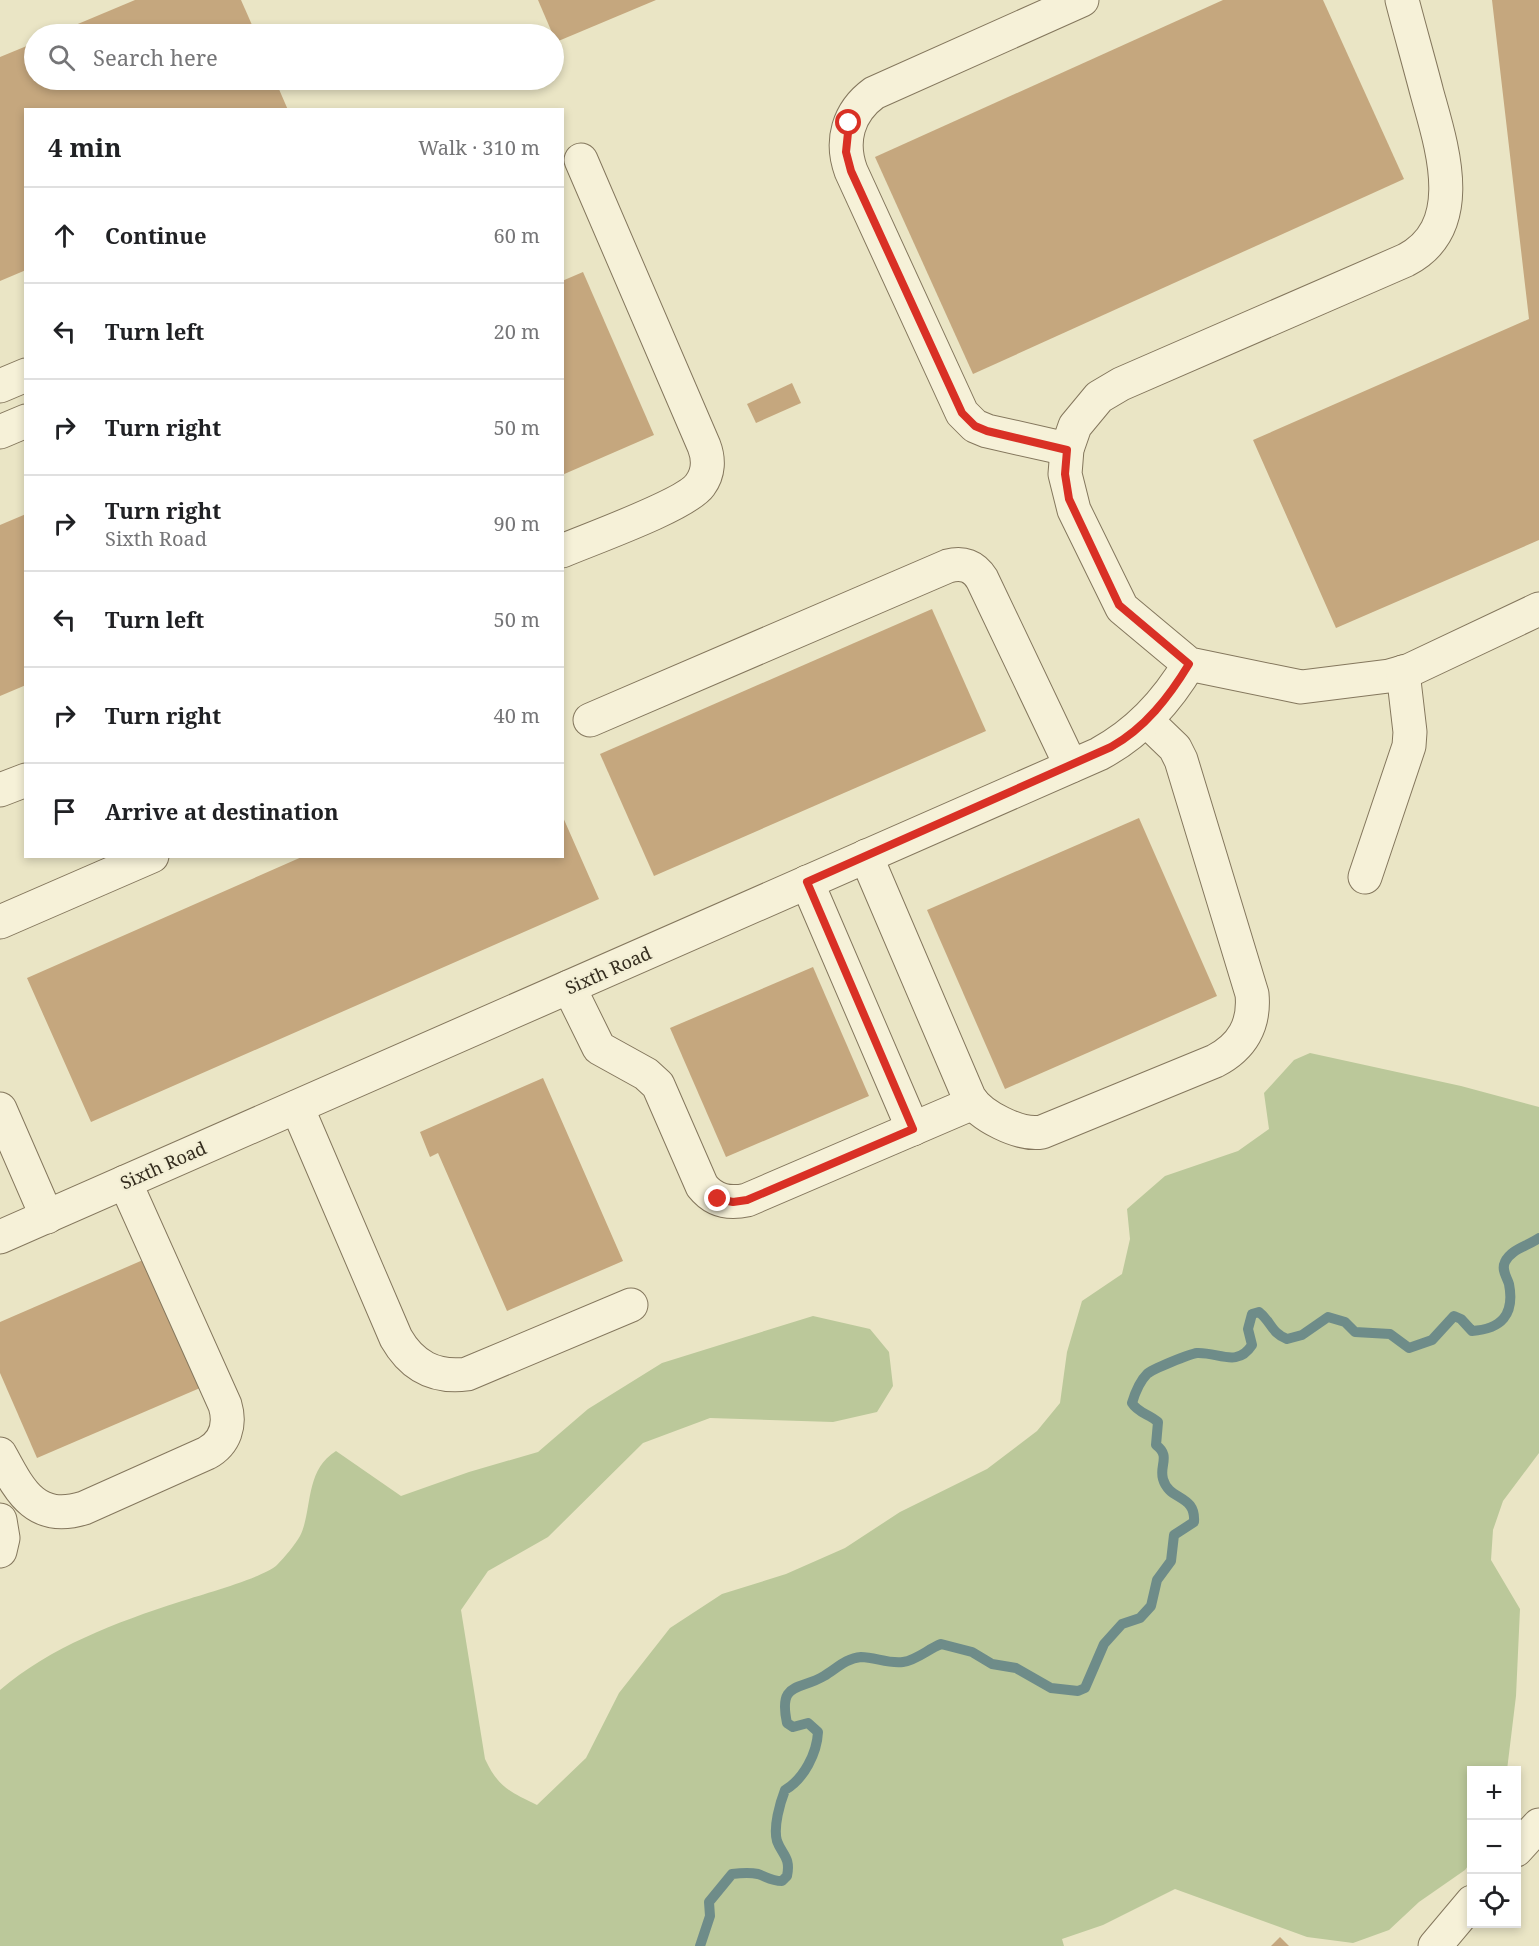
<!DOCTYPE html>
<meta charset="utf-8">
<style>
body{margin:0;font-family:"Noto Serif",serif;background:#f2f2f2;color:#202124}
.controls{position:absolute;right:18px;bottom:18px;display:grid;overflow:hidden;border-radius:0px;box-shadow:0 3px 9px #0003}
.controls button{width:54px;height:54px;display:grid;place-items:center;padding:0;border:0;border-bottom:2px solid #e0e0e0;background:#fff;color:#202124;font:30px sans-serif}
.stop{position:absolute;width:18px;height:18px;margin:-14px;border:4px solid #d93025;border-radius:50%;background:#fff}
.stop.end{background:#d93025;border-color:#fff;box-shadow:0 2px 6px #0008}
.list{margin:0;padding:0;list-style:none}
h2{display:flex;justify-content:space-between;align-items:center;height:78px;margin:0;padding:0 24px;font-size:26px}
h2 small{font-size:20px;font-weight:400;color:#757577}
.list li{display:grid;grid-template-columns:39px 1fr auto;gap:18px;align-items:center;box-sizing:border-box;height:96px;padding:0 24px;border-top:2px solid #e0e0e0}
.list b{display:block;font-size:22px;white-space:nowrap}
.list p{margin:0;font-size:20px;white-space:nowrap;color:#757577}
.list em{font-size:20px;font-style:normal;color:#757577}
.icon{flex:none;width:33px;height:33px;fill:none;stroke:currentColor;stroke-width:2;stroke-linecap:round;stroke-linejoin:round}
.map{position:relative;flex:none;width:1539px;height:1946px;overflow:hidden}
.search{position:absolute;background:#fff;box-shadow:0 3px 9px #0003;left:24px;top:24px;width:540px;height:66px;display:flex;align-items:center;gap:15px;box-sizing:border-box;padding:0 21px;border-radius:33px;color:#757577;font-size:22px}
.panel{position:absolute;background:#fff;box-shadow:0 3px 9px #0003;left:24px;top:108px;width:540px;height:750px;border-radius:0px}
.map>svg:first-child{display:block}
</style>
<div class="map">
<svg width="1539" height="1946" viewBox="0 0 1539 1946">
<rect width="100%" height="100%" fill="#eae5c5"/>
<path fill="#bbc89a" d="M1310 1053 1461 1086 1539 1107V1453L1503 1501 1493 1530 1491 1560 1520 1609 1516 1696 1507 1770H1472L1471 1862 1465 1870 1419 1902 1389 1930 1353 1943 1307 1937 1175 1889 1103 1925 1062 1939 1064 1946H0V1690C50 1647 117 1622 179 1602 200 1595 263 1578 277 1565 284 1558 295 1545 300 1536 313 1510 304 1471 336 1451L401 1496 469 1472 538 1452 588 1409 662 1363 813 1316 870 1329 889 1352 893 1386 877 1412 833 1422 710 1418 643 1443 548 1537 488 1571 461 1610 485 1759C498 1787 510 1792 537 1805L586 1758 619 1693 670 1628 722 1594 786 1574 845 1548 900 1512 987 1469 1037 1431 1060 1403 1067 1352 1082 1301 1122 1274 1130 1239 1127 1209 1165 1176 1238 1151 1269 1129 1264 1093 1294 1060Z"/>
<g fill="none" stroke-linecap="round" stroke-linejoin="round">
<path stroke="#6e8c89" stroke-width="10" d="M700 1946 710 1916 709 1902 732 1874C740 1873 749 1872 758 1874 767 1877 771 1881 782 1881L787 1876C791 1857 782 1855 777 1841 773 1827 780 1803 785 1790 804 1779 817 1753 818 1732L808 1723 793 1727 787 1723C778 1681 799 1691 824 1676 836 1669 846 1658 861 1657 875 1657 888 1664 903 1662 917 1660 928 1649 941 1644L972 1652 992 1664 1016 1668 1051 1688 1078 1691 1085 1688 1104 1644 1122 1624 1140 1618 1151 1606 1157 1580 1171 1561 1174 1535 1194 1522C1196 1494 1169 1501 1163 1479 1159 1465 1171 1456 1156 1445L1158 1422C1149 1414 1138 1413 1132 1403 1135 1393 1139 1382 1147 1374 1152 1369 1190 1354 1197 1353 1219 1352 1237 1368 1252 1345L1248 1329 1252 1314 1259 1312C1271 1321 1271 1333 1287 1339L1302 1335 1328 1317 1345 1322 1355 1332 1390 1334 1409 1348 1432 1340 1454 1316 1461 1319 1472 1331C1501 1329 1515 1315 1509 1284 1507 1277 1501 1270 1505 1262 1511 1249 1528 1246 1539 1238"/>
</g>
<g fill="#c5a77e">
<polygon points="135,0 241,0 256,34 54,34"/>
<polygon points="538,0 656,0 556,42"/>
<polygon points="1223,0 1323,0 1404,179 973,374 875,157"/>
<polygon points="1492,0 1539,0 1539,540 1336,628 1253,440 1529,319"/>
<polygon points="34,43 34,80 275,80 288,110 26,110 26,270 0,281 0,57"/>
<polygon points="583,272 654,435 562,475 562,281"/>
<polygon points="792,383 801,403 756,423 747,404"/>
<polygon points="26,514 26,685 0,696 0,525"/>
<polygon points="932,609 986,731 654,876 600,754"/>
<polygon points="562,815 599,899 91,1122 27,978 304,856 562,856"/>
<polygon points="1139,818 1217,996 1005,1089 927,910"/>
<polygon points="813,967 869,1096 726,1157 670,1028"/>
<polygon points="543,1078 623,1261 507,1311 438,1153 430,1157 420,1132"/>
<polygon points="143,1260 200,1388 37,1458 0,1373 0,1322"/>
<polygon points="1280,1937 1289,1946 1271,1946"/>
</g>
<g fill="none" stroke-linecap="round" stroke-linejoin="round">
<defs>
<g id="minor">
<path d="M1402 0C1410 31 1419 62 1427 93 1442 147 1469 227 1406 260L1121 384 1099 397 1075 426 1067 449 1065 474 1074 510 1122 608 1189 664 1301 687 1389 676 1410 670 1539 609"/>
<polyline points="0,386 26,375"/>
<polyline points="0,432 26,421"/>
<path d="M1067 449 987 431 975 426 962 413 851 171C840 141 848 112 874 93L1082 0"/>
<path d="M562 551C590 539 686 505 700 485 709 473 709 459 704 446L581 160"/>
<path d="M590 720 948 566C963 562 974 566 982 579L1071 766"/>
<polyline points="0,790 26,780"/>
<path d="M866 856 969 1097C980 1116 1020 1136 1042 1132L1215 1061C1242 1047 1255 1025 1252 994L1181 760 1175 748 1146 720"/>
<polyline points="1365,877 1409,746 1410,732 1403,672"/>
<polyline points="807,882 913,1129"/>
<polyline points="0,922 152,856"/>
<path d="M569 987 599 1048 646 1074 658 1085 702 1186C714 1201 729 1204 747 1200L973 1103"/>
<path d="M297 1107 396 1338C412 1366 435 1378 467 1374L631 1305"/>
<polyline points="0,1109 47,1217"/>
<path d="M0 1237 1099 754C1138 733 1166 703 1189 664"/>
<path d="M0 1454C20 1491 35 1523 84 1508L207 1453C225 1443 231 1425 225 1405L125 1182"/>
<polyline points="0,1520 3,1538 0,1551"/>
<polyline points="1516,1850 1539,1825"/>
<polyline points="1435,1946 1472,1902"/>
</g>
</defs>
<use href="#minor" stroke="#84775d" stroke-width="35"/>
<use href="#minor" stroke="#f6f1d8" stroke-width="33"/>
</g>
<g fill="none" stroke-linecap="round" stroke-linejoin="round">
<path stroke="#d93025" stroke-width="8" d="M718 1199 733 1202 747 1200 913 1129 807 882 1111 747C1145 728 1169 697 1189 664L1119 605 1069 499 1065 474 1067 450 987 431 975 426 962 413 851 171 846 152 849 123"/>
</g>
<g text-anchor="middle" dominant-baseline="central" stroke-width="4.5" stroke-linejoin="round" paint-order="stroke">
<g font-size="18" fill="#352d1f" stroke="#f2eed4">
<text transform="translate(608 970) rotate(-24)">Sixth Road</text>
<text transform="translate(163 1165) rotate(-24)">Sixth Road</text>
</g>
</g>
</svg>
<div class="controls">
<button>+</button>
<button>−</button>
<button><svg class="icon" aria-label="locate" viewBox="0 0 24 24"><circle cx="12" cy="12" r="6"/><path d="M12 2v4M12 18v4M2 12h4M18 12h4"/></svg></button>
</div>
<div class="stop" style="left:849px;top:123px"></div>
<div class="stop end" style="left:718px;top:1199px"></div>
<div class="search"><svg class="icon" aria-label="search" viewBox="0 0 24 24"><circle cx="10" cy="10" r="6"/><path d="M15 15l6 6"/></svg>Search here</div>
<section class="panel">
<h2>4 min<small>Walk · 310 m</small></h2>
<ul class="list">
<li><svg class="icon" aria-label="ahead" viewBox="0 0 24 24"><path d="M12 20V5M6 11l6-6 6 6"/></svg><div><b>Continue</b></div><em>60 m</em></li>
<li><svg class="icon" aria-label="left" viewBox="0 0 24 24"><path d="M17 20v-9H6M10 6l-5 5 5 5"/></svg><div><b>Turn left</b></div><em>20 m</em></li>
<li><svg class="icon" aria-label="right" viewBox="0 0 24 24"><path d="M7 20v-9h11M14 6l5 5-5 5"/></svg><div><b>Turn right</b></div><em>50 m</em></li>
<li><svg class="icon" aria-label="right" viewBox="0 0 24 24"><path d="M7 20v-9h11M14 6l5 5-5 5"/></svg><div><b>Turn right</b><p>Sixth Road</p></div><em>90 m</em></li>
<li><svg class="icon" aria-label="left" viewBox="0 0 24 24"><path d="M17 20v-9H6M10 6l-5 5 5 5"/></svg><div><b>Turn left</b></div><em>50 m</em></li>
<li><svg class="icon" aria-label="right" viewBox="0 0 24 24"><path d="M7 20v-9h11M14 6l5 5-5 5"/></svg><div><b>Turn right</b></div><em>40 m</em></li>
<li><svg class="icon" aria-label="arrive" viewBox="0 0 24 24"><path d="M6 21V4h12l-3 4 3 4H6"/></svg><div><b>Arrive at destination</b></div></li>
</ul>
</section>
</div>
